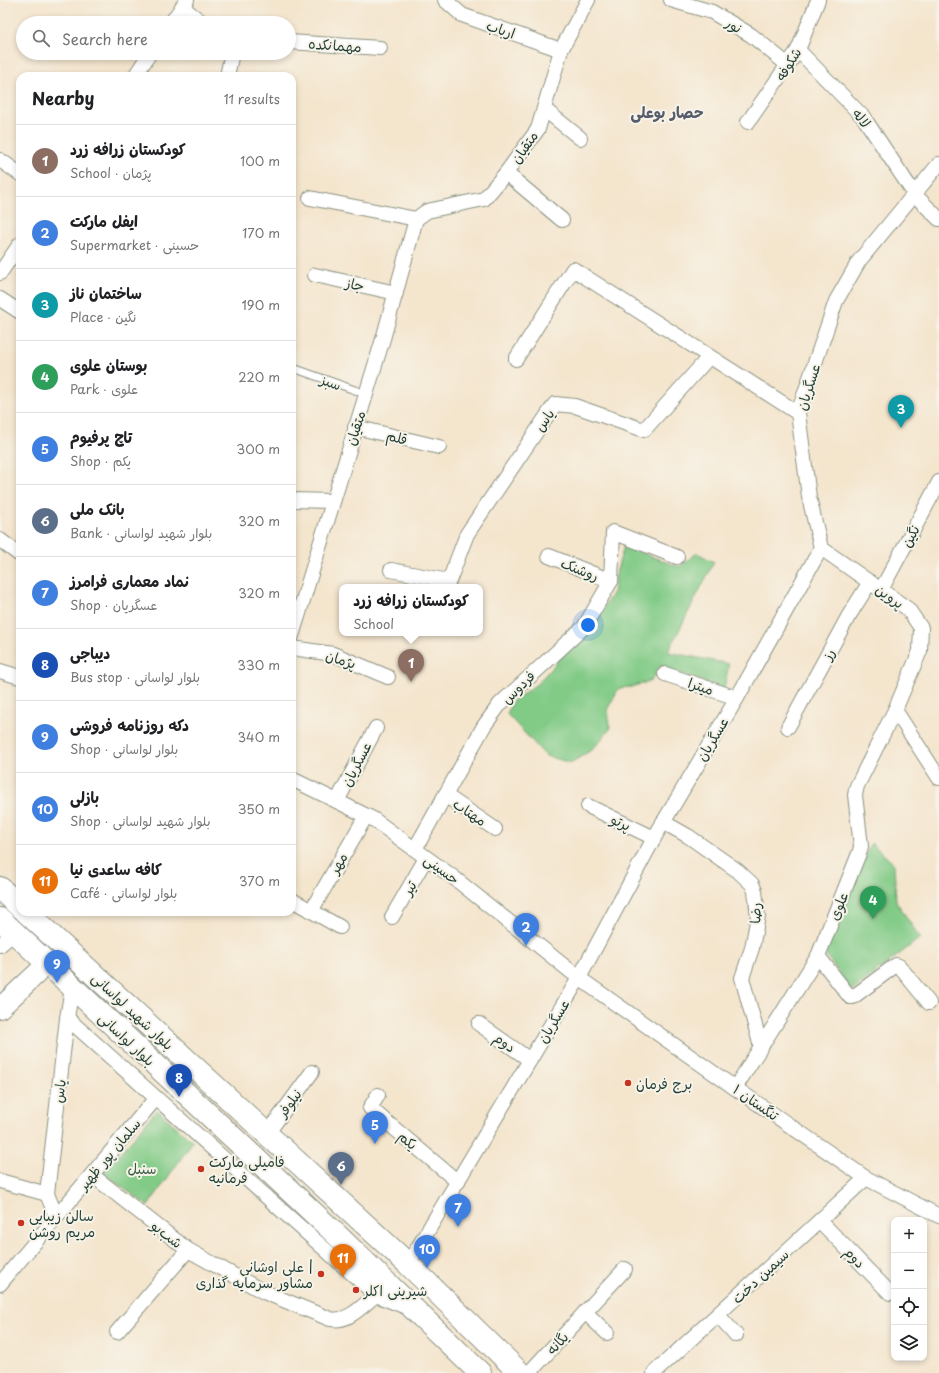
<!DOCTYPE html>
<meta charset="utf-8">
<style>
body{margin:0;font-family:"Playpen Sans","Playpen Sans Arabic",sans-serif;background:#f2f2f2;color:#202124}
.controls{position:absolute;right:12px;bottom:12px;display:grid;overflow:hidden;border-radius:8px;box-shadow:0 2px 6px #0003}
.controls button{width:36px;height:36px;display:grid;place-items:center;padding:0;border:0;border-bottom:1px solid #e0e0e0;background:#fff;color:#202124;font:20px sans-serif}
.you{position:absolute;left:588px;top:625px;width:14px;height:14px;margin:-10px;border:3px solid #fff;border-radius:50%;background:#1a73e8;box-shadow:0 0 0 6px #1a73e833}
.badge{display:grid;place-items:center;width:26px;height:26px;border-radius:50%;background:#c8321e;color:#fff;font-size:13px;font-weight:700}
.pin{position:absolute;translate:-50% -33px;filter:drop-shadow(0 1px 2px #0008)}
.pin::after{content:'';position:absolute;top:21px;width:14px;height:12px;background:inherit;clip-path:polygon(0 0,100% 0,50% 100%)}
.popup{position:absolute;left:339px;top:584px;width:144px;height:52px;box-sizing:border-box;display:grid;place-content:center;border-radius:8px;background:#fff;filter:drop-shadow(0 1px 3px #0005);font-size:13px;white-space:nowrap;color:#757577}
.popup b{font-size:15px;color:#202124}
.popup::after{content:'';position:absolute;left:50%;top:100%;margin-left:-8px;border:8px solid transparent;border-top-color:#fff}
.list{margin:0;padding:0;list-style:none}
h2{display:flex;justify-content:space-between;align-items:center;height:52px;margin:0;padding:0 16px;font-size:17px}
h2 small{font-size:13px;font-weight:400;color:#757577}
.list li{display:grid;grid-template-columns:26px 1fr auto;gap:12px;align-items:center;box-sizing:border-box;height:72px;padding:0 16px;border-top:1px solid #e0e0e0}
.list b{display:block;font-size:15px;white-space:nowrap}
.list p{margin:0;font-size:13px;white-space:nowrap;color:#757577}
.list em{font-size:13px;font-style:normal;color:#757577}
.icon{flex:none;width:22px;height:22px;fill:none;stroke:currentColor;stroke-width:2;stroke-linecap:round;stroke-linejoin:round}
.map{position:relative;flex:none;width:939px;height:1373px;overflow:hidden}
.search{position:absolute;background:#fff;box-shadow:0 2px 6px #0003;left:16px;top:16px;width:280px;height:44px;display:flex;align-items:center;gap:10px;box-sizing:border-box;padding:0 14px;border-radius:22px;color:#757577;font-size:15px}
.panel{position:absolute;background:#fff;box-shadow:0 2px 6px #0003;left:16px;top:72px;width:280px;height:844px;border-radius:12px}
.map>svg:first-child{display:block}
</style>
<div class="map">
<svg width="939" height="1373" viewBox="0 0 939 1373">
<rect width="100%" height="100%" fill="#f7f3e8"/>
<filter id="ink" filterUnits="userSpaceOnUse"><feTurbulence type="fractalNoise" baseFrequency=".025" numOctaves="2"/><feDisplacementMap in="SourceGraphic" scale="8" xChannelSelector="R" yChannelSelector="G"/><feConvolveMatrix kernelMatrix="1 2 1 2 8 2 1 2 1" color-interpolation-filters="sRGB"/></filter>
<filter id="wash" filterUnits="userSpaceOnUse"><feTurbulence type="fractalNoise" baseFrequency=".012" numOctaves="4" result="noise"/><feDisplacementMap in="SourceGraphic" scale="16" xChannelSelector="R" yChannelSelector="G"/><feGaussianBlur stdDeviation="0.9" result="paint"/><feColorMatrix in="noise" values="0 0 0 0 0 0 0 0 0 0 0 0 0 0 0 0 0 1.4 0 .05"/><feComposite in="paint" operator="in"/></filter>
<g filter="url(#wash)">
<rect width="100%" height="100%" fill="#f4e5cd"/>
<g fill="#82cb87" stroke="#50845e">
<polygon points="624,546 679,567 697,553 714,562 668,652 729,664 724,689 660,666 651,681 631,687 619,688 608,708 610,729 593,749 571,763 546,756 507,714 512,702 538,683 571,646 589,633 613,592 617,570"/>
<polygon points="871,843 894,864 896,901 920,938 852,991 825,954"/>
<polygon points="157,1110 193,1141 148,1206 103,1173"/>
</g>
</g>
<g filter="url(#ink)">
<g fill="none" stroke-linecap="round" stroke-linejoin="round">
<defs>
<polyline id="service" points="296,369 366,394"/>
<g id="minor">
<polyline points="445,0 462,15 561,50"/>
<polyline points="671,0 712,12 751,35 788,65"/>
<polyline points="182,7 203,23"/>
<polyline points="171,23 187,0"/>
<polyline points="289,42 380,48"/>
<polyline points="798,50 864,118 915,195 939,219"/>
<polyline points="135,76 150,53"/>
<polyline points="227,76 232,53"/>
<polyline points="544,109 580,138"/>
<polyline points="748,122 798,50 818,0"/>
<polyline points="0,160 20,174"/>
<polyline points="506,173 562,220"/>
<polyline points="310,198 416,219"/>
<polyline points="0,273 20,244"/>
<polyline points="315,275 396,293"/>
<polyline points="0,299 20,312"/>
<polyline points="516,359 573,269 798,413"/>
<polyline points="355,427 439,447"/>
<polyline points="292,500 332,501"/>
<polyline points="0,540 20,555"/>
<polyline points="549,556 611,581"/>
<polyline points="391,570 449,581 467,534 555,404 575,406 644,430 709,357"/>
<polyline points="881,590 939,482"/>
<polyline points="292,636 383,339 416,219 427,211 484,199 506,173 538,129 561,50 588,0"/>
<polyline points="292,648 333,654 388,677"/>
<polyline points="0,671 20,677"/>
<polyline points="665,674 737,698"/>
<polyline points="895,710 939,778"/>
<polyline points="788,727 848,617 870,582"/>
<polyline points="292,779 373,819 453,877 579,978 735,1088 866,1178 939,1216"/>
<polyline points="445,795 495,829"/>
<polyline points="337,801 376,728"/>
<polyline points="588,806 654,838"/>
<polyline points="663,822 688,836 738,871 752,884 755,891 758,916 752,948 742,978 761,1047"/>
<polyline points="415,849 484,726 500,704 584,627 611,581 613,532 677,557"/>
<polyline points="292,900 340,927"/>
<polyline points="311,911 366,816"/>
<polyline points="392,917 426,858"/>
<polyline points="0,945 15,932"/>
<polyline points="818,956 850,997 853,997 896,965 899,966 929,1003"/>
<polyline points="67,1018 376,1295 406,1307"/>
<polyline points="479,1024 530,1060"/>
<polyline points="735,1088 818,956 860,851 861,846 855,795 857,786 895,710 920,651 921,628 908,609 821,548"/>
<polyline points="378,1095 370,1108 458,1182"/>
<polyline points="267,1134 312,1072"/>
<path d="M92 1175 188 1250 264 1292 330 1319C348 1323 362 1306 376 1295"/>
<polyline points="0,1181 47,1194"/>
<polyline points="56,1216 47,1194 67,1018 72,988"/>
<polyline points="820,1221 890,1293"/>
<polyline points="408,1264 579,978 654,838 737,698 821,548 809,497 798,413 836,301 859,261 939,164"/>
<polyline points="0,1284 156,1098"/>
<polyline points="585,1312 607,1333"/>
<polyline points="718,1315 736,1335"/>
<polyline points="117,1332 188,1250"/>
<polyline points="529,1373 625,1269"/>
<polyline points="654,1373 866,1178"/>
</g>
<polyline id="secondary" points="0,1008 47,964"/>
<g id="primary">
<polyline points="0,888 20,907"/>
<polyline points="26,912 408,1264 520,1373"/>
<polyline points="0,919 338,1236 480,1373"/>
</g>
</defs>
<use href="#service" stroke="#8a9180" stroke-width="9"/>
<use href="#minor" stroke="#8a9180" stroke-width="16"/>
<use href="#secondary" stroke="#8a9180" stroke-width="22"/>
<use href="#primary" stroke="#8a9180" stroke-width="24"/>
<use href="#service" stroke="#fff" stroke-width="7"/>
<use href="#minor" stroke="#fff" stroke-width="14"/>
<use href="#secondary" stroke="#fff" stroke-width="20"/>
<use href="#primary" stroke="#fff" stroke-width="22"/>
</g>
</g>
<g fill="#c8321e" stroke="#f7f3e8" stroke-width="1.5">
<circle cx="628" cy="1083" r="4"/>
<circle cx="201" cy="1169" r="4"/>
<circle cx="21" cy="1223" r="4"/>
<circle cx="321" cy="1274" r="4"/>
<circle cx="356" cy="1290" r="4"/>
</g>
<g text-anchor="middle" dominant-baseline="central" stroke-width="4" stroke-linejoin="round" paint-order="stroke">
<g font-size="14" fill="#1f3d34" stroke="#f7f3e8">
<text transform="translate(734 25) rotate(30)">نور</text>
<text transform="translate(501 29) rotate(19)">ارباب</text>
<text transform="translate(335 45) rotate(4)">مهمانکده</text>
<text transform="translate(788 64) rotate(-58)">شکوفه</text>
<text transform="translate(862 118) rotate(51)">لاله</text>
<text transform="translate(524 147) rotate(-55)">متقیان</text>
<text transform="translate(355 284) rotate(13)">جاز</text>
<text transform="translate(331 382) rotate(20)">سبز</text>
<text transform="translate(808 387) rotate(-72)">عسگریان</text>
<text transform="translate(544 420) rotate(-56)">یاس</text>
<text transform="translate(355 428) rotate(-72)">متقیان</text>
<text transform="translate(397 437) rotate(14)">قلم</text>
<text transform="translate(910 536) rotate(-62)">نگین</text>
<text transform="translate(580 569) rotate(22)">روشنک</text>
<text transform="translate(890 596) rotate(35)">پروین</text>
<text transform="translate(828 654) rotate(-61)">رز</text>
<text transform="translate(341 659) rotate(18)">پژمان</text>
<text transform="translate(701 686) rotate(18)">میترا</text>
<text transform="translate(518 687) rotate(-44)">فردوس</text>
<text transform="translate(712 739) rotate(-59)">عسگریان</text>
<text transform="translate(356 764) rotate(-62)">عسگریان</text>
<text transform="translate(470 812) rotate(34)">مهتاب</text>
<text transform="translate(621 822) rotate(26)">پرتو</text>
<text transform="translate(338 863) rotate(-60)">مهر</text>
<text transform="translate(442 869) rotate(37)">حسینی</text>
<text transform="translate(409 888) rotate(-60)">تیر</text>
<text transform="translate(838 906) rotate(-68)">علوی</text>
<text transform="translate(755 913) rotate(-89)">رضا</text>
<text transform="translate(133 1011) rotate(43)">بلوار شهید لواسانی</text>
<text transform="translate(553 1021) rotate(-59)">عسگریان</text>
<text transform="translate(127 1039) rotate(43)">بلوار لواسانی</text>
<text transform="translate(505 1042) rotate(35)">دوم</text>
<text transform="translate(59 1091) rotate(-83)">یاس</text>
<text transform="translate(756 1102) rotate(35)">تنگستان ۱</text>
<text transform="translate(289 1103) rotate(-54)">نیلوفر</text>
<text transform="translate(408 1140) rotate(40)">یکم</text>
<text transform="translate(109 1154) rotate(-50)">سلمان پور ظهیر</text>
<text transform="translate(167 1234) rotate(38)">شب‌بو</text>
<text transform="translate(855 1257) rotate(46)">دوم</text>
<text transform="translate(760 1276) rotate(-43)">سیمین دخت</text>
<text transform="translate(557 1343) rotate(-47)">یگانه</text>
</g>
<g font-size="14" fill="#1f3d34" stroke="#f7f3e8" text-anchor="start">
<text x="636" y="1083">برج فرمان</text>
<text x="209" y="1161">فامیلی مارکت<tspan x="209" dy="16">فرمانیه</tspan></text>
<text x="29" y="1215">سالن زیبایی<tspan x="29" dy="16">مریم روشن</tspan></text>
<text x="313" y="1266" text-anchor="end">علی اوشانی |<tspan x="313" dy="16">مشاور سرمایه گذاری</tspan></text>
<text x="364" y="1290">شیرینی اکلر</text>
</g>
<g font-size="14" fill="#335945" stroke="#f7f3e8">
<text x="142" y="1168">سنبل</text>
</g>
<g font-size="15" font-weight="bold" fill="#565c6b" stroke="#f7f3e8">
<text x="667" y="111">حصار بوعلی</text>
</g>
</g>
</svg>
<div class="controls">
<button>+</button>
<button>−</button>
<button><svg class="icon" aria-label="locate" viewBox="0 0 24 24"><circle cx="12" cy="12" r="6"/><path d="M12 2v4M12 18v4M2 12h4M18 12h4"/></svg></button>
<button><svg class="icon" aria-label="layers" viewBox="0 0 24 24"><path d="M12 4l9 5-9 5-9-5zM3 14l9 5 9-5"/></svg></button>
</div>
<div class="you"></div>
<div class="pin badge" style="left:411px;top:682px;background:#8d6e63">1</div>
<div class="popup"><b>کودکستان زرافه زرد</b>School</div>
<div class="pin badge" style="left:526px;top:946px;background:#3f7fe0">2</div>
<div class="pin badge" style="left:901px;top:428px;background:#0f9aa8">3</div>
<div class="pin badge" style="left:873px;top:919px;background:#2e9e5b">4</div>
<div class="pin badge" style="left:375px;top:1144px;background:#3f7fe0">5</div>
<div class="pin badge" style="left:341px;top:1185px;background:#5c6f8a">6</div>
<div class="pin badge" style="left:458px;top:1227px;background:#3f7fe0">7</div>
<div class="pin badge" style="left:179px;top:1097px;background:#1a4fb4">8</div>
<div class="pin badge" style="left:57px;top:983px;background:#3f7fe0">9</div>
<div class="pin badge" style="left:427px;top:1268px;background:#3f7fe0">10</div>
<div class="pin badge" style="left:343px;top:1277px;background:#e8710a">11</div>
<div class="search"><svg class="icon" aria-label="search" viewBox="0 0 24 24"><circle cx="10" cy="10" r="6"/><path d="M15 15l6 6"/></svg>Search here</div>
<section class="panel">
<h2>Nearby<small>11 results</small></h2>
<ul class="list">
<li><span class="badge" style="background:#8d6e63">1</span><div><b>کودکستان زرافه زرد</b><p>School · پژمان</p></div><em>100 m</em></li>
<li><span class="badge" style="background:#3f7fe0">2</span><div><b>ایفل مارکت</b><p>Supermarket · حسینی</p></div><em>170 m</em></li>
<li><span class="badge" style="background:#0f9aa8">3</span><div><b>ساختمان ناز</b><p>Place · نگین</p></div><em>190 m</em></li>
<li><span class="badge" style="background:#2e9e5b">4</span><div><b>بوستان علوی</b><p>Park · علوی</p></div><em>220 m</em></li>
<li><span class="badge" style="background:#3f7fe0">5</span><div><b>تاچ پرفيوم</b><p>Shop · یکم</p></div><em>300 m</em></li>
<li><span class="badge" style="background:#5c6f8a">6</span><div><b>بانک ملی</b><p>Bank · بلوار شهید لواسانی</p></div><em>320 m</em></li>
<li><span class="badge" style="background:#3f7fe0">7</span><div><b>نماد معماری فرامرز</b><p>Shop · عسگریان</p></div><em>320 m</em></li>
<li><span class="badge" style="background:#1a4fb4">8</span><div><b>دیباجی</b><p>Bus stop · بلوار لواسانی</p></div><em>330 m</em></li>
<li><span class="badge" style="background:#3f7fe0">9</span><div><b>دکه روزنامه فروشی</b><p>Shop · بلوار لواسانی</p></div><em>340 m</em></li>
<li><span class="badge" style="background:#3f7fe0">10</span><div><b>بازلی</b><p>Shop · بلوار شهید لواسانی</p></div><em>350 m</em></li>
<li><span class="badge" style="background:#e8710a">11</span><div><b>کافه ساعدی نیا</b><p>Café · بلوار لواسانی</p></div><em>370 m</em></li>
</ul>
</section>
</div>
